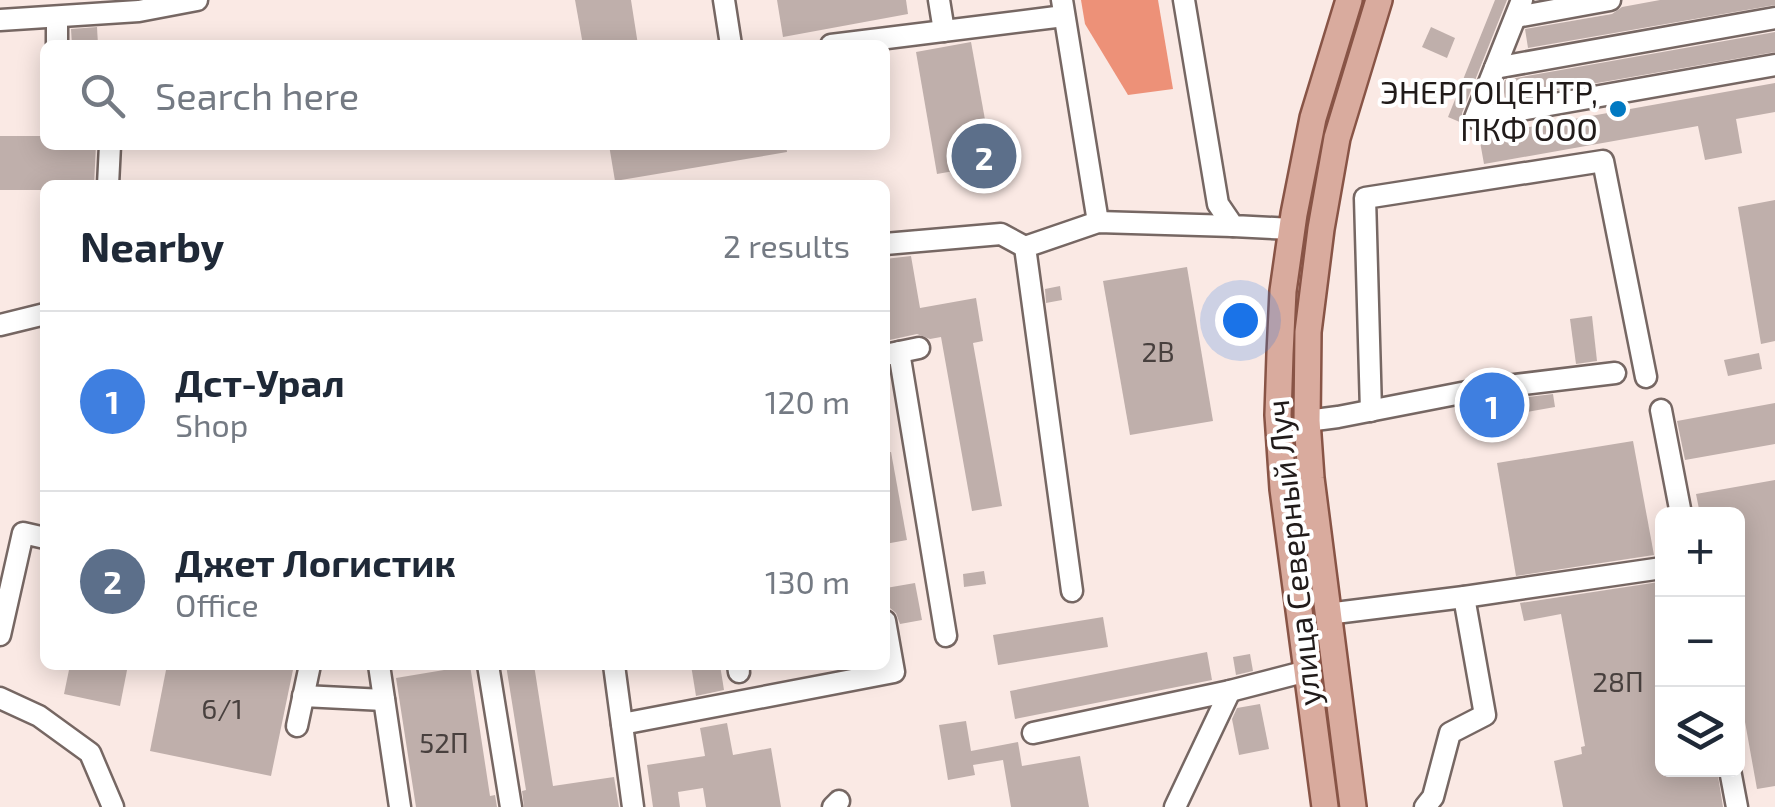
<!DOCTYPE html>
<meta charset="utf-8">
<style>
body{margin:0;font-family:"Exo 2",sans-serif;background:#f6f6f7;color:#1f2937}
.controls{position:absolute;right:30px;bottom:30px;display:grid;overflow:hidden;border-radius:15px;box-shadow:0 5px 25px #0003}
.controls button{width:90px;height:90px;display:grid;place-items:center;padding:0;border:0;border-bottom:2px solid #e0e1e3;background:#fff;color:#1f2937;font:50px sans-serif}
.you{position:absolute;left:1240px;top:320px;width:35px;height:35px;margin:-25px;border:8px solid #fff;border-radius:50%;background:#1a73e8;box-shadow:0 0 0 15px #1a73e833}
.badge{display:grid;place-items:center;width:65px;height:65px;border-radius:50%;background:#0179c2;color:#fff;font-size:32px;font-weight:700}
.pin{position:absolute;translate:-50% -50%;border:5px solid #fff;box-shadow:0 2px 10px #0006}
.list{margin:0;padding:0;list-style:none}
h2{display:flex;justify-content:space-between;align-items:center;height:130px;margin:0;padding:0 40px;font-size:42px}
h2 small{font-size:32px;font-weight:400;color:#747a83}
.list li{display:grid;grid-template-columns:65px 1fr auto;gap:30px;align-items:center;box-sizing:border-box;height:180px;padding:0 40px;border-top:2px solid #e0e1e3}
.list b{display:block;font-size:38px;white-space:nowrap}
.list p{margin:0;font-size:32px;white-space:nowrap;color:#747a83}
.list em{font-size:32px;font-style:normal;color:#747a83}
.icon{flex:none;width:55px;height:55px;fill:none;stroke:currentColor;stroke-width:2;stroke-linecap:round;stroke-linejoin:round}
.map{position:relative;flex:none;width:1775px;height:807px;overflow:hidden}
.search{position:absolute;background:#fff;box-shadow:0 5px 25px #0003;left:40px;top:40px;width:850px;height:110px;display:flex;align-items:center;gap:25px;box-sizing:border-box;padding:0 35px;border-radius:15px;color:#747a83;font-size:38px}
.panel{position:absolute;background:#fff;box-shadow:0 5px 25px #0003;left:40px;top:180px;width:850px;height:490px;border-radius:15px}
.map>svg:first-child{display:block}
</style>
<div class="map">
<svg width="1775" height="807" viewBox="0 0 1775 807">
<rect width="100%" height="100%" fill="#fae9e4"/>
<polygon fill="#ed9178" points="1081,0 1158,0 1173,89 1128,95 1085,24"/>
<g fill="#bfafab">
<polygon points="575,0 631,0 638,45 583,45"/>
<polygon points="777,0 906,0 908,14 783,37"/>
<polygon points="1495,0 1507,0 1462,113 1462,123 1448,117"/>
<polygon points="1660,0 1775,0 1775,5 1528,48 1525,29 1612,14 1622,7"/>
<polygon points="97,27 98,45 72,45 71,29"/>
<polygon points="1431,27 1455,38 1447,58 1422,47"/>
<polygon points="1775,32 1775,52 1505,99 1503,85 1505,80"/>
<polygon points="971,42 993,164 937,174 916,52"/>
<polygon points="1775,83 1775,112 1736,119 1742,153 1705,160 1698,126 1484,164 1479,136"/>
<polygon points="0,136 45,136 45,145 96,145 94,185 45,185 45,190 0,190"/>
<polygon points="609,145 786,145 787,152 615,181"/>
<polygon points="1775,200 1775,341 1761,344 1738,207"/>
<polygon points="911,256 920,308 976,298 983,341 973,343 1002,506 972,511 941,337 930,339 917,334 885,341 885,259"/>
<polygon points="1187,267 1213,421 1130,435 1103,281"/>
<polygon points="1060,286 1062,300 1046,303 1045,289"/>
<polygon points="1592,316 1597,361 1576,364 1570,319"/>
<polygon points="1759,353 1762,369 1728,376 1724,360"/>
<polygon points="1553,394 1555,407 1488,419 1485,402"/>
<polygon points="1775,403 1775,444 1685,460 1677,421"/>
<polygon points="1633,441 1654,555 1516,576 1497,463"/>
<polygon points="885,452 891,452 907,540 885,544"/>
<polygon points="1775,480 1775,786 1757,789 1745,722 1739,723 1738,714 1738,514 1700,514 1696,494"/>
<polygon points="984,571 986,584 964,587 963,574"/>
<polygon points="1659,582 1662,603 1662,770 1717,770 1723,807 1563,807 1554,761 1582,754 1581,747 1585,746 1561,614 1524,621 1520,603"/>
<polygon points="915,583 922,620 900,624 896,613 890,608 886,588"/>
<polygon points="1103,617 1108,647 998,665 993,635"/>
<polygon points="1207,652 1212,680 1015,719 1010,691"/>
<polygon points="1250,654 1253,671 1236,675 1233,657"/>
<polygon points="70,665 128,665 120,706 64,694"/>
<polygon points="167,665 294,665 271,776 150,751"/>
<polygon points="449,665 470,665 490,796 495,795 497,807 416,807 396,678 450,669"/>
<polygon points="506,665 534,665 553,786 614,777 619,807 524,807 522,791 526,790"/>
<polygon points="691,665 720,665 724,690 696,696"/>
<polygon points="1260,704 1269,749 1239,755 1232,719 1237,708"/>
<polygon points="966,721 971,751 1018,742 1022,766 1080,756 1089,807 1011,807 1003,760 973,765 975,775 948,780 939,725"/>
<polygon points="727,723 733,755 771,748 781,807 706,807 703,788 678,792 680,807 653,807 647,765 705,756 700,728"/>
</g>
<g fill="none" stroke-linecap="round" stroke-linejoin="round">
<defs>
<g id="minor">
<polyline points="724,0 731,45"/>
<polyline points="939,0 944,31"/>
<polyline points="1062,0 1098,222"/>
<polyline points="1184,0 1218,204 1233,226 1292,229"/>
<polyline points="1522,0 1475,118 1775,65"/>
<polyline points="1516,17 1610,0"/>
<polyline points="0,20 139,11 197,0"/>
<polyline points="57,45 57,17"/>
<polyline points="831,45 1064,16"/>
<polyline points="1495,68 1775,18"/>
<polyline points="108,185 110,145"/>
<polyline points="885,244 1001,234 1025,247"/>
<polyline points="0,325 45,314"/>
<polyline points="899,352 946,636"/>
<polyline points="885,355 919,348"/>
<polyline points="1661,410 1681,514"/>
<polyline points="1371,411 1365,198 1603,161 1646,377"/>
<polyline points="1307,421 1338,417 1482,389 1615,373"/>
<polyline points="1072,591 1025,247 1098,222 1233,226"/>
<polyline points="1327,614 1464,597 1662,568"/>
<polyline points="0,635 23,533 45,538"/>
<polyline points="379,665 400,807"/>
<polyline points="488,665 511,807"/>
<polyline points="614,665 633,807"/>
<polyline points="738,665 739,672"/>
<polyline points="303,696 384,700"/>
<polyline points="0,698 39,716 90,753 113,807"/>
<polyline points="622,724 894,672 885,621"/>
<polyline points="297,726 310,665"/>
<polyline points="1033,733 1230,691 1307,671"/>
<polyline points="1730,770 1737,807"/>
<polyline points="833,807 839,801"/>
<polyline points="1175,807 1230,691"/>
<polyline points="1425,807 1433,797 1450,733 1485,715 1464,597"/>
</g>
<g id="major">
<polyline points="1325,807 1283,489 1278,415 1280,354 1283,291 1294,214 1313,118 1349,0"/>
<polyline points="1353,807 1311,478 1307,421 1308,332 1321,229 1337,138 1379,0"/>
</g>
</defs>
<use href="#minor" stroke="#766763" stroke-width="25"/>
<use href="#major" stroke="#885446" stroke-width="30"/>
<use href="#minor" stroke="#fff" stroke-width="20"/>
<use href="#major" stroke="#d9ab9e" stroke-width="25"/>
</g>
<circle fill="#0179c2" stroke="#fff" stroke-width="4" cx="1618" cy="109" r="10"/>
<g text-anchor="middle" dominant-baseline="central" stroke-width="8" stroke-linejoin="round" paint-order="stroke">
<g font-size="28" fill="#48403e">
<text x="1158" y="351">2В</text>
<text x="1618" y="681">28П</text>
<text x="222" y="708">6/1</text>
<text x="444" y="742">52П</text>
</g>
<g font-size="32" fill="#211b1a" stroke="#fff" text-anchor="end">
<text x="1598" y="91">ЭНЕРГОЦЕНТР,<tspan x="1598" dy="37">ПКФ ООО</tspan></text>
</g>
<g font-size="32" fill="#211b1a" stroke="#fff">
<text transform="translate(1292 553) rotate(-96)">улица Северный Луч</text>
</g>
</g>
</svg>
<div class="controls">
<button>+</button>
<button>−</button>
<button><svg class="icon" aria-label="layers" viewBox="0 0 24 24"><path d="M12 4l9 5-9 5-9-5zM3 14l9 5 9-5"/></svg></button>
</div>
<div class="you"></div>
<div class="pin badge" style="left:1492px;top:405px;background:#3f7fe0">1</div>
<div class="pin badge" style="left:984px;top:156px;background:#5c6f8a">2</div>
<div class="search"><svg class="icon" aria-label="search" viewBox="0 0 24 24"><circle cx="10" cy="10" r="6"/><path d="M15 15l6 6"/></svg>Search here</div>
<section class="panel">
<h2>Nearby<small>2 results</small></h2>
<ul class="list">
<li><span class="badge" style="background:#3f7fe0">1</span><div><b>Дст-Урал</b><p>Shop</p></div><em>120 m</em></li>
<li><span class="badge" style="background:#5c6f8a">2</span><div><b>Джет Логистик</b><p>Office</p></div><em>130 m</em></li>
</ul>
</section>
</div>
